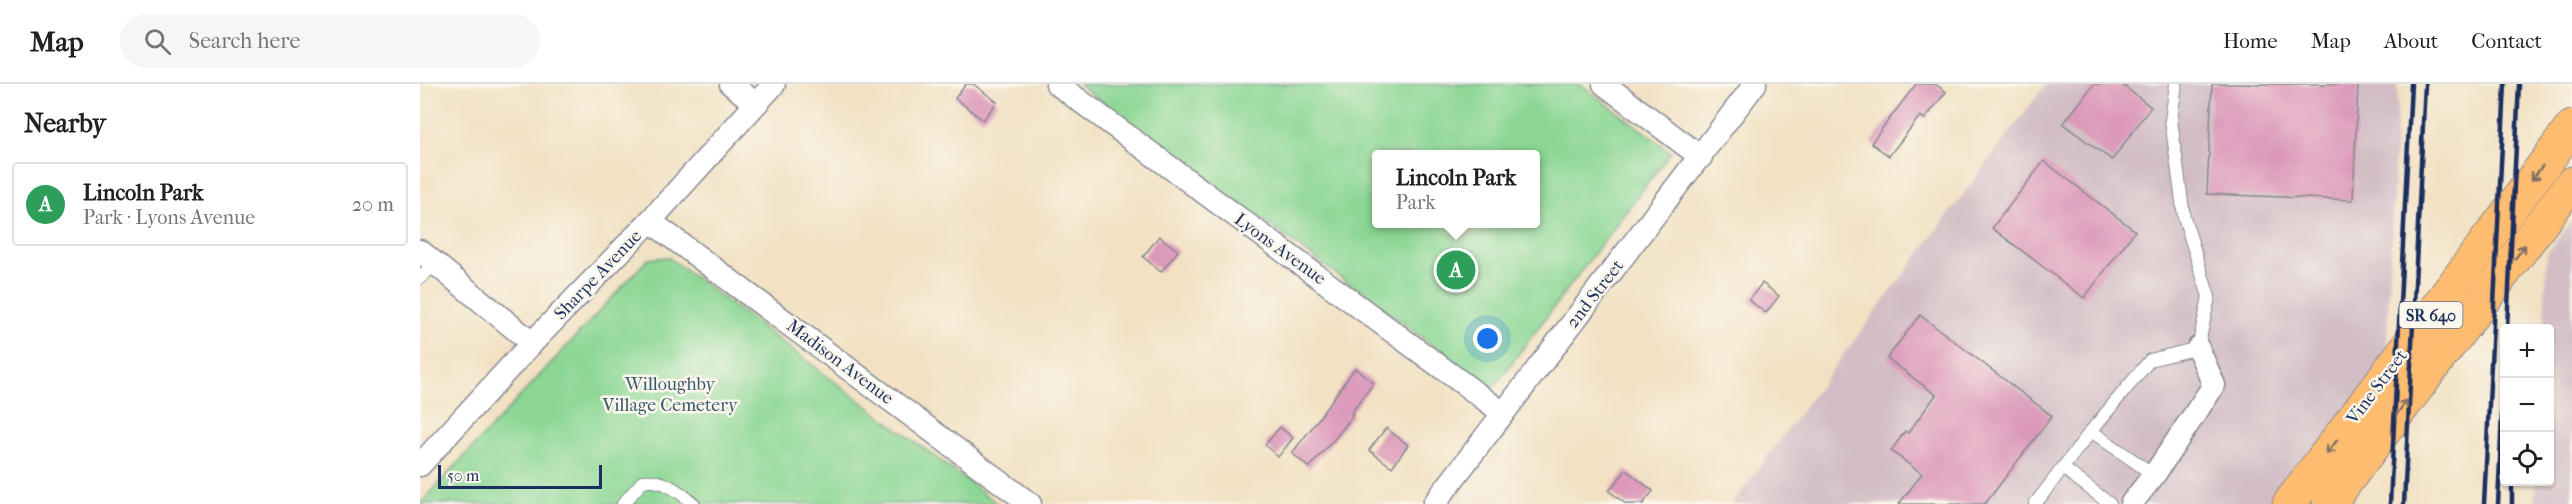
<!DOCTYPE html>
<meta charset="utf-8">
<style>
body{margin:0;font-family:"IM FELL French Canon",serif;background:#f6f6f6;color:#202124}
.controls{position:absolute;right:18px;bottom:18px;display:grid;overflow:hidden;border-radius:6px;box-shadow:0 2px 4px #0004}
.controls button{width:54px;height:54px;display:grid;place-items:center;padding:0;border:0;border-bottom:2px solid #e0e0e0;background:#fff;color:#202124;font:30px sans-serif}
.scale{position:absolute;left:18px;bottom:15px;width:164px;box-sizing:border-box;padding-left:6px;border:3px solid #1b2f5e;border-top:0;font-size:16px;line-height:21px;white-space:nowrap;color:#1b2f5e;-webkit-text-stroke:4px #fbf7ec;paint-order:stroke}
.you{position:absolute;left:1068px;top:255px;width:21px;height:21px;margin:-15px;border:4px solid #fff;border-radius:50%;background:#1a73e8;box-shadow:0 0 0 9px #1a73e833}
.badge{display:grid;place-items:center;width:39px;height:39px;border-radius:50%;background:#d1495b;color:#fff;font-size:20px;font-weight:700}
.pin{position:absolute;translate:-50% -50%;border:3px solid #fff;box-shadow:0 2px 6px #0006}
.popup{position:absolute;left:952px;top:66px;width:168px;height:78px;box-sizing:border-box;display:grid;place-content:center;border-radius:6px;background:#fff;filter:drop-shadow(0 2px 4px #0005);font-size:20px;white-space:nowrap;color:#757577}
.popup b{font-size:22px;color:#202124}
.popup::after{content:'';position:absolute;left:50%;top:100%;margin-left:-12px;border:12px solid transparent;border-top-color:#fff}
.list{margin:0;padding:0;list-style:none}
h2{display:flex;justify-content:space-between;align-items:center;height:78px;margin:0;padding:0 24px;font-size:26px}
h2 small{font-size:20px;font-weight:400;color:#757577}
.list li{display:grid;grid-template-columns:39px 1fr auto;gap:18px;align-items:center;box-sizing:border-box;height:84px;margin:0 12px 12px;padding:0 12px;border:2px solid #e0e0e0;border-radius:6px}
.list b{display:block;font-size:22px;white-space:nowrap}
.list p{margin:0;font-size:20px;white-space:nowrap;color:#757577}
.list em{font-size:20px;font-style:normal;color:#757577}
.icon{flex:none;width:33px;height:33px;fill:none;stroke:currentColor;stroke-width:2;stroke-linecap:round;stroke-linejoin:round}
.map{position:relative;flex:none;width:2152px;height:420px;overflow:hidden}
header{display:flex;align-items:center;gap:36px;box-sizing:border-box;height:84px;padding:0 30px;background:#fff;border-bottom:2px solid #e0e0e0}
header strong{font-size:28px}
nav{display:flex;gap:33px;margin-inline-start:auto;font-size:21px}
.search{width:420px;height:54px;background:#f6f6f6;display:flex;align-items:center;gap:15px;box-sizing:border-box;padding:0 21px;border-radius:33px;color:#757577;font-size:22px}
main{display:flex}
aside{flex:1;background:#fff}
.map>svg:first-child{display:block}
</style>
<header>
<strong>Map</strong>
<div class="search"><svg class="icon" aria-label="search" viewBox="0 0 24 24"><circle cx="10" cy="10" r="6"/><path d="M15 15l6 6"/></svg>Search here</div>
<nav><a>Home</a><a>Map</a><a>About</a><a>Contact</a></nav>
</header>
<main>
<aside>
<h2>Nearby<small></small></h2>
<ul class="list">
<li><span class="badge" style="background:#2e9e5b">A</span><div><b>Lincoln Park</b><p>Park · Lyons Avenue</p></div><em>20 m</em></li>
</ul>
</aside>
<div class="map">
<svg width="2152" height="420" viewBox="0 0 2152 420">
<rect width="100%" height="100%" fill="#fbf7ec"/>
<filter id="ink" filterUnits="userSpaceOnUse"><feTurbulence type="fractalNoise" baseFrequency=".0167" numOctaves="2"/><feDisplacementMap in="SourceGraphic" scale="12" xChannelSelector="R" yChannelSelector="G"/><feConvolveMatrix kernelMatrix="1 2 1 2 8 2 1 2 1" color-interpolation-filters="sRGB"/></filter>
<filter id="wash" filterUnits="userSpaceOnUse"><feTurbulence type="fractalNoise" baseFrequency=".008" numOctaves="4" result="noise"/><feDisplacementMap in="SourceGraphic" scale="24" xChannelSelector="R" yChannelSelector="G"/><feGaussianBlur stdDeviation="1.35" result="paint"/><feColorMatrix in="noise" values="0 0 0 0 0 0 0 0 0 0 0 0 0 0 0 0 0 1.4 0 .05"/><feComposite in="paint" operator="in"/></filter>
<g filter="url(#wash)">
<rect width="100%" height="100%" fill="#f2e1c3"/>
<g fill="#d2bdc5">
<polygon points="1626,0 1978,0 1966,277 1859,420 1312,420"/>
<polygon points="2152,137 2152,420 2115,420 2116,398 2130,398 2130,244 2124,244 2127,169"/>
</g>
<g fill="#8cd794" stroke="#548379" stroke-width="1.5" fill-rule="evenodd">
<path d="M658 0H1160L1251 68 1072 305ZM956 70H1116V140H956Z"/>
<polygon points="248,173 578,420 0,420 228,175"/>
</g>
<g id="blocks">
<g fill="#dc98b9">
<polygon points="546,0 553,0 577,18 563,36 535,14"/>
<polygon points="1496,0 1515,0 1526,8 1505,35 1500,32 1469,72 1451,59"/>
<polygon points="1674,0 1701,0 1731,23 1692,76 1643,40"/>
<polygon points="1792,0 1938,0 1933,116 1787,110"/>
<polygon points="1624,77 1715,147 1664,214 1572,144"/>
<polygon points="739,152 758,167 741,188 723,173"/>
<polygon points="1342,199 1359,212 1346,229 1329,216"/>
<polygon points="1500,231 1632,332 1565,420 1479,420 1502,390 1471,367 1485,347 1488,349 1516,311 1467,274"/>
<polygon points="935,284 954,299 931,329 933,331 917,352 889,384 872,369 891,345"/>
<polygon points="860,343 873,354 858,373 845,361"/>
<polygon points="966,344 988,361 972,383 949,366"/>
<polygon points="1206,386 1233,407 1223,420 1206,420 1189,407"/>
</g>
</g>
</g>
<g filter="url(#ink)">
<use href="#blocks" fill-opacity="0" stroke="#868890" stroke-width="1.5"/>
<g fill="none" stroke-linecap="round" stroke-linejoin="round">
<defs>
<g id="service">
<polyline points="0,194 15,180"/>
<polyline points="1671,347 1734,391"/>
<polyline points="1643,384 1690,420"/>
<path d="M203 420 223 397C245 395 258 407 274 420"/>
<polyline points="1615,420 1671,347 1730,276 1778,264 1789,213 1764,133 1751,36 1756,0"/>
</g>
<g id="minor">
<polyline points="311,0 336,20"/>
<polyline points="637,0 1083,329"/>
<polyline points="1184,0 1281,73"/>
<polyline points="230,137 610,420"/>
<polyline points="0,167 112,259"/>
<polyline points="0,381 112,259 230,137 354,0"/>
<polyline points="1014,420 1335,0"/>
<polyline points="1711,420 1734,391 1794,301 1778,264"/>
</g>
<g id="primary">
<polyline points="1869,420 2152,43"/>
<polyline points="1909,420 2152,99"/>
</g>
</defs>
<use href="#service" stroke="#868890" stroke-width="14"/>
<use href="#minor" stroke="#868890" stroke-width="25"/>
<use href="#primary" stroke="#868890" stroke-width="35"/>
<use href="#service" stroke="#fff" stroke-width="12"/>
<use href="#minor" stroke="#fff" stroke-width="22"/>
<use href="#primary" stroke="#febc70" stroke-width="33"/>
<g stroke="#1b2f5e" stroke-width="4.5">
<polyline points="2087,244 2099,0"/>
<polyline points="2092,398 2092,420"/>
<polyline points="1970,420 1991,0"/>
<polyline points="1984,420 2005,0"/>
<polyline points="2064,420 2085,0"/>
<polyline points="2078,420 2084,288"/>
</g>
</g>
<defs><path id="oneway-shaft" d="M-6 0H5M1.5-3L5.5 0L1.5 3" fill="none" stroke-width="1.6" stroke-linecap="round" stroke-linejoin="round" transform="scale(1.5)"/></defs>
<g stroke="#816e66">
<use href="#oneway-shaft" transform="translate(2117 89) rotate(127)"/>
<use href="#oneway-shaft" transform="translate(2100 168) rotate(-53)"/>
<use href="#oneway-shaft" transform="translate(1982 323) rotate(-53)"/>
<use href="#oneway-shaft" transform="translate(1912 363) rotate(127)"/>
</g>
</g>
<g text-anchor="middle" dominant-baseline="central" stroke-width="5" stroke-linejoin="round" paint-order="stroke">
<rect fill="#fbf7ec" stroke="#5e6b89" stroke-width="1.5" x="1979.5" y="218" width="63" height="26" rx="4.5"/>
<g font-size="16" font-weight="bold" fill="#1b2f5e">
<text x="2011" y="231">SR 640</text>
</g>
<g font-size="18" fill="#1b2f5e" stroke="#fbf7ec">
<text transform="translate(860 165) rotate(36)">Lyons Avenue</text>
<text transform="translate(178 191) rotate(-46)">Sharpe Avenue</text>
<text transform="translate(1175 210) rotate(-52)">2nd Street</text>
<text transform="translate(420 278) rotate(37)">Madison Avenue</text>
<text transform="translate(1957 303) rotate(-53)">Vine Street</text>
</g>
<g font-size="18" fill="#37596c" stroke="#fbf7ec">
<text x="250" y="300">Willoughby<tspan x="250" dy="21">Village Cemetery</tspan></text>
</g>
</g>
</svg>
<div class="controls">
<button>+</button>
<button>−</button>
<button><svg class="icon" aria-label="locate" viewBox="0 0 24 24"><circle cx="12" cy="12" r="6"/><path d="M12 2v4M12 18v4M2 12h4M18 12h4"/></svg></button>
</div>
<div class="scale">50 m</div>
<div class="you"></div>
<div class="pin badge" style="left:1036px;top:186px;background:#2e9e5b">A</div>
<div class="popup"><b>Lincoln Park</b>Park</div>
</div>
</main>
